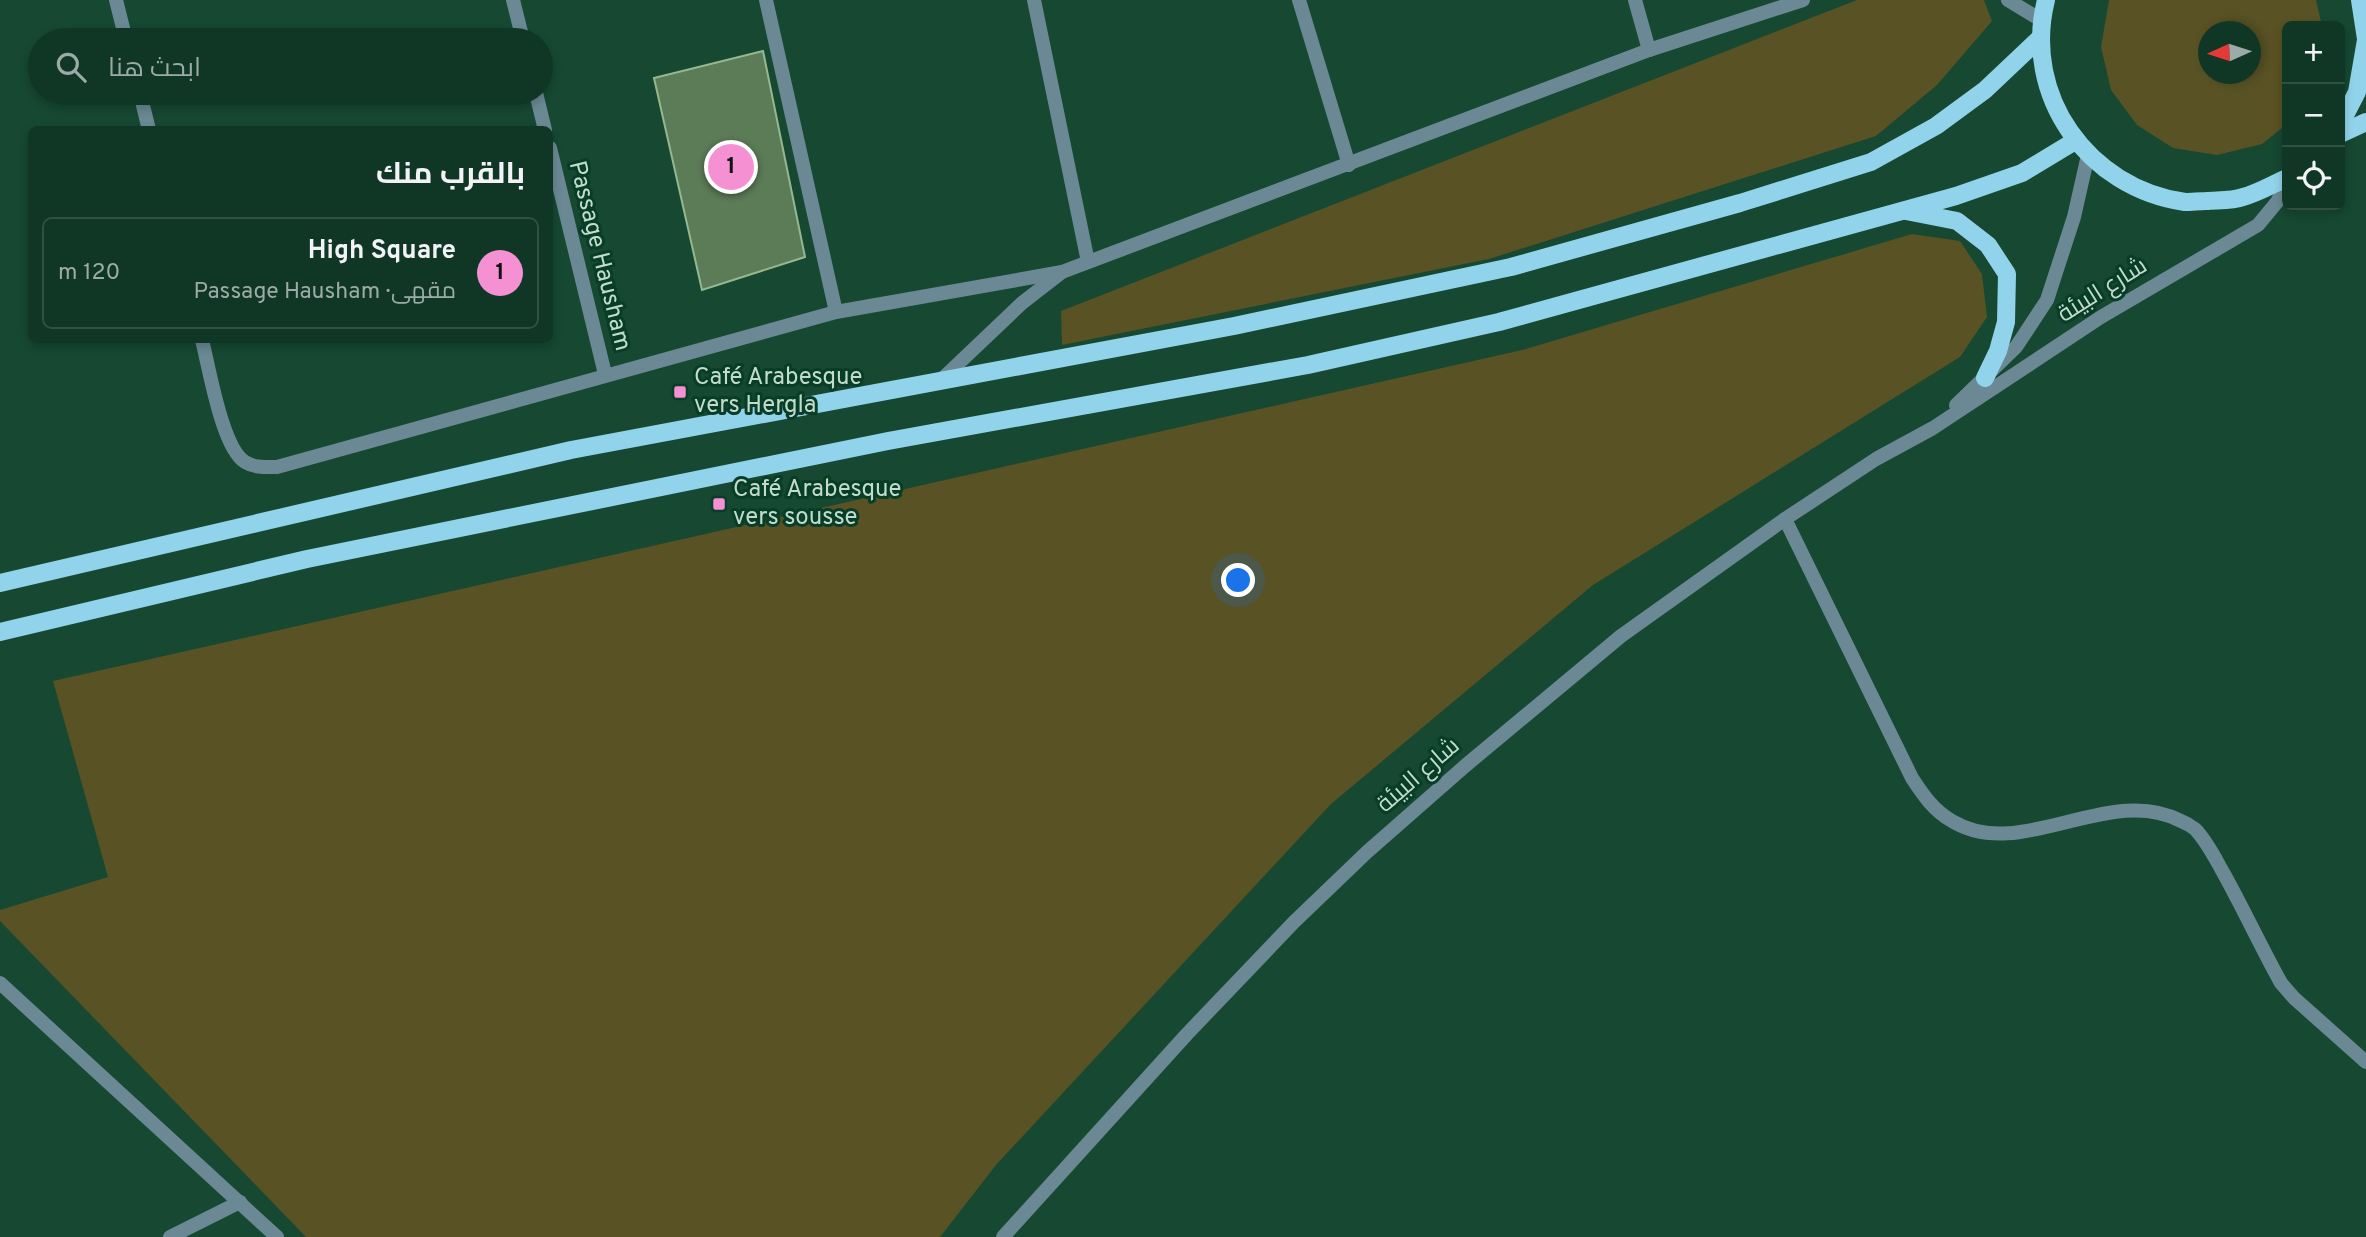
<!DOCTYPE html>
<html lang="ar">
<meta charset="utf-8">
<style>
body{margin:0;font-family:Overpass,Cairo,sans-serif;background:#193e2e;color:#f1f3f6;direction:rtl}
.controls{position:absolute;right:21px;top:21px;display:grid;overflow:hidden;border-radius:10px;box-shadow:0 4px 10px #0003}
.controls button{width:63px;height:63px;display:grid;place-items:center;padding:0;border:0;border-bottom:2px solid #305043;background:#103626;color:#f1f3f6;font:35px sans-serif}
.compass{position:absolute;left:2198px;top:21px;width:63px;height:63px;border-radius:50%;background:#103626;box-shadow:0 4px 10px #0003;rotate:267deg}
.you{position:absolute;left:1239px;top:581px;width:24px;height:24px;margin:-18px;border:5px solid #fff;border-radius:50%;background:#1a73e8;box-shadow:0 0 0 10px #1a73e833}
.badge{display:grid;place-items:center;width:46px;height:46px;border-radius:50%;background:#f591d2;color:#111;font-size:23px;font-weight:700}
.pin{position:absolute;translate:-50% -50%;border:4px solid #fff;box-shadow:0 2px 7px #0006}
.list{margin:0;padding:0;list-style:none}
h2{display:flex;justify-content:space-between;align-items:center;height:91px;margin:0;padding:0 28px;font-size:30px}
h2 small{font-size:23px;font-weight:400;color:#9caba7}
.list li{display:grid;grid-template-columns:46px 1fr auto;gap:21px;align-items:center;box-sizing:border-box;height:112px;margin:0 14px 14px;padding:0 14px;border:2px solid #305043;border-radius:10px}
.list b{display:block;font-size:26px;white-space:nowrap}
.list p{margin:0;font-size:23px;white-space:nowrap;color:#9caba7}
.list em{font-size:23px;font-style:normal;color:#9caba7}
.icon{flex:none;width:38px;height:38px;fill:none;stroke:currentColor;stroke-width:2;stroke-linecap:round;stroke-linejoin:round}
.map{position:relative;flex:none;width:2366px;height:1237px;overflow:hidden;direction:ltr}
.search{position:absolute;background:#103626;box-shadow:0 4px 10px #0003;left:28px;top:28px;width:525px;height:77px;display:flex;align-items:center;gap:18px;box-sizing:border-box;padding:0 24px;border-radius:38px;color:#9caba7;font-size:26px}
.panel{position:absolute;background:#103626;box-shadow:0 4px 10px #0003;left:28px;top:126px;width:525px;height:217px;border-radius:10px;direction:rtl}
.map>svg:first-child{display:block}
</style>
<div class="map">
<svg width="2366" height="1237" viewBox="0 0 2366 1237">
<rect width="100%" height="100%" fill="#164832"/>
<g fill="#585224" fill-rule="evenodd">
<polygon points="1857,0 1984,0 1992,21 1937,85 1876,136 1489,259 1062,345 1061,311"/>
<path d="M2109 0H2316L2322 26H2287V124L2262 144 2217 155 2173 148 2137 125 2111 90 2101 47ZM2208 32H2250V74H2208Z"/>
<polygon points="1912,234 1960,241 1982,274 1987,317 1960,357 1593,585 1331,804 996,1165 940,1237 306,1237 0,921 0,910 108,877 53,681 1522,350"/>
</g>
<polygon fill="#5c7b57" stroke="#96b891" stroke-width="2" points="763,51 805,257 702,290 654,78"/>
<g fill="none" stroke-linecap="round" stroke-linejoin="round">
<polyline stroke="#6a8994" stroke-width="14" points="1299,0 1349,165"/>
<polyline stroke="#6a8994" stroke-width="14" points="1635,0 1649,50"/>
<g stroke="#6a8994" stroke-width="14">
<polyline points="116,0 126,40"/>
<polyline points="513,0 523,40"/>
<polyline points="766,0 836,312"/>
<polyline points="1034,0 1088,262"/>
<polyline points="2008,0 2041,20"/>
<polyline points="140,93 149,130"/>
<polyline points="536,93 545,130"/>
<polyline points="550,148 605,374"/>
<path d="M202 340C209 367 222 448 245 462 255 468 265 467 277 467L836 312 1062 272"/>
<polyline points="941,380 1022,303 1062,272 1649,50 1803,0"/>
<path d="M1785 519 1912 778C1923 795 1934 811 1952 821 2021 863 2109 783 2181 821 2186 823 2191 826 2195 829 2207 841 2216 860 2224 874 2244 910 2261 947 2281 983L2294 998 2366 1062"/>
<polyline points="0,983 277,1237"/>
<polyline points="170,1237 240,1202"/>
</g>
<g stroke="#6a8994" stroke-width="14">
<polyline points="1956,405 2016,347 2047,300 2074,217 2088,155"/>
<polyline points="1003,1237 1187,1034 1294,922 1367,852 1465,766 1621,636 1785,519 1876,459 1933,428 2101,317 2258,225 2277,202 2287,184"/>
</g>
<g stroke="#91d3ea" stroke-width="18">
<path d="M2046 0C2022 96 2088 188 2185 202 2192 202 2199 201 2206 201 2218 200 2232 201 2243 197 2258 193 2273 184 2287 178"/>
<polyline points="2360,0 2366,39"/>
<polyline points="2340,125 2357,92 2366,40"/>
<polyline points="2340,134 2366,122"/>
<polyline points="1906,211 1957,221 1988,245 2007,274 2006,322 1998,351 1985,378"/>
<polyline points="0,583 571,450 1234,326 1511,267 1740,203 1871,162 1936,126 1985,90 2040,38"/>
<polyline points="0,632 307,559 888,441 1308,365 1499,322 1956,196 2022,173 2075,141"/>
</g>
</g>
<g fill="#f591d2" stroke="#083d28" stroke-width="2.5">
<rect x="673" y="385" width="14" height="14" rx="3.5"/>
<rect x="712" y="497" width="14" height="14" rx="3.5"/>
</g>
<g text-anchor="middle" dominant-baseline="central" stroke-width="6" stroke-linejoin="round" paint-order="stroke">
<g font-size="24" fill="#c2dbcd" stroke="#083d28">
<text transform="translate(599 256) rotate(76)">Passage Hausham</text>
<text transform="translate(2103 291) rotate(-32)">شارع البيئة</text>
<text transform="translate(1419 776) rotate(-41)">شارع البيئة</text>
</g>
<g font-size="24" fill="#c2dbcd" stroke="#083d28" text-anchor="start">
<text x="694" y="378">Café Arabesque<tspan x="694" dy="28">vers Hergla</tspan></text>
<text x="733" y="490">Café Arabesque<tspan x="733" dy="28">vers sousse</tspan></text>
</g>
</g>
</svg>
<div class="controls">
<button>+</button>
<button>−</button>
<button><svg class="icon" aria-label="locate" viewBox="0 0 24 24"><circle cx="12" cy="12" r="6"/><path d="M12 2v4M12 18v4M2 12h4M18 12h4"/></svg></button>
</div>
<svg class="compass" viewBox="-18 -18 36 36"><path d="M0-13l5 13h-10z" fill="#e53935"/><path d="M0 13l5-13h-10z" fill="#9caba7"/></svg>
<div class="you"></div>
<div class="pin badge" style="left:731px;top:167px">1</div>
<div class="search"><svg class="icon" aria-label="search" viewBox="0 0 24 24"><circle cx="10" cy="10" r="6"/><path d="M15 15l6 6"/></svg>ابحث هنا</div>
<section class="panel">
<h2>بالقرب منك<small></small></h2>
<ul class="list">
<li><span class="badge">1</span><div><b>High Square</b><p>مقهى · Passage Hausham</p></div><em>120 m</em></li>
</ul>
</section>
</div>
